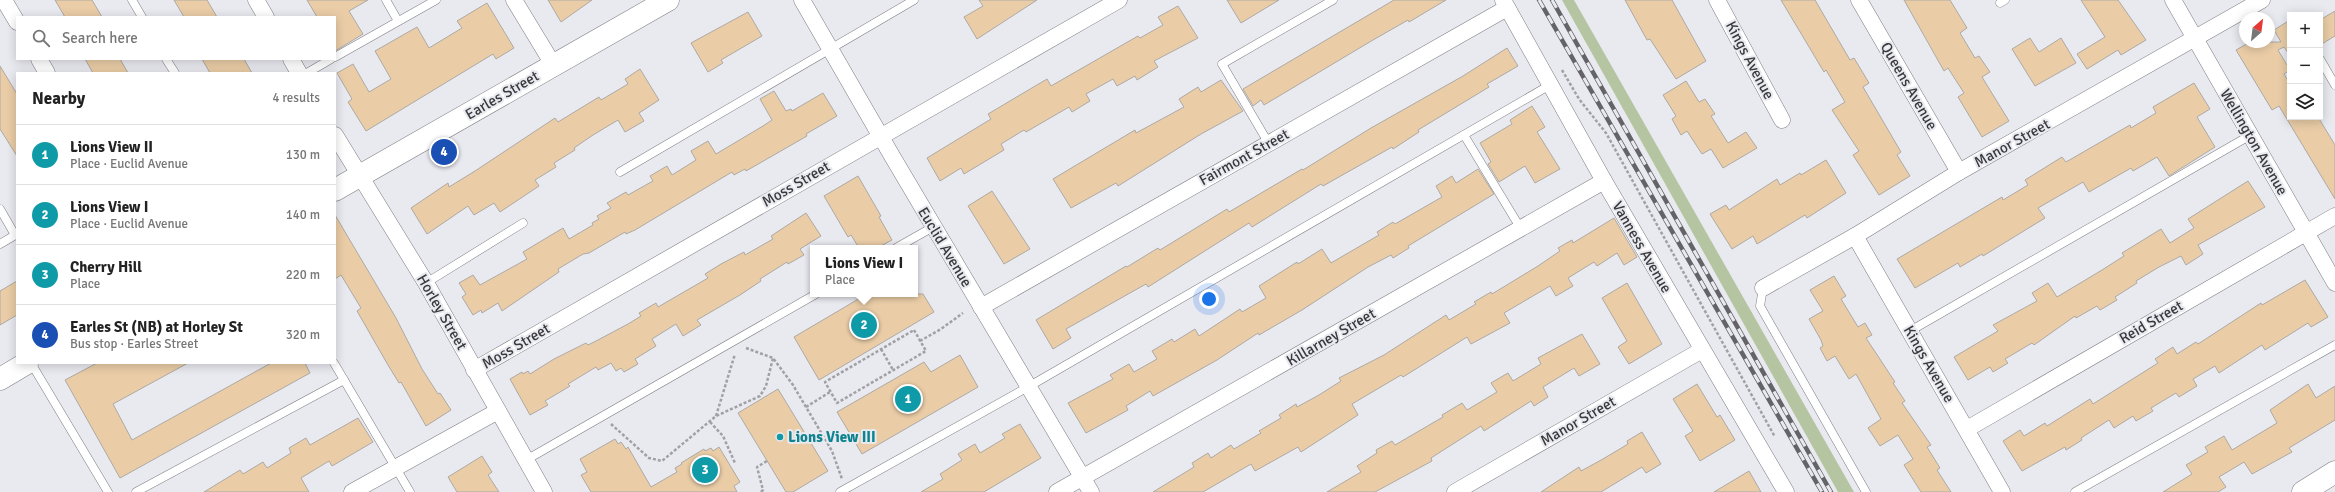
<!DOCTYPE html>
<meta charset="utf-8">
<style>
body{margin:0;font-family:Signika,sans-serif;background:#f2f2f2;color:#222}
.controls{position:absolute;right:12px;top:12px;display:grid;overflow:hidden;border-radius:0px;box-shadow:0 2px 10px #0003}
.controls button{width:36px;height:36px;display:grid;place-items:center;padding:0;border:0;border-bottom:1px solid #e0e0e0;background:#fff;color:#222;font:20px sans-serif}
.compass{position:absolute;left:2239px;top:12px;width:36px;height:36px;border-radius:50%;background:#fff;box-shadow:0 2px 10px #0003;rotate:28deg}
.you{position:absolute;left:1209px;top:299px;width:14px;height:14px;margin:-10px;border:3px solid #fff;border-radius:50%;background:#1a73e8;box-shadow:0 0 0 6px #1a73e833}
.badge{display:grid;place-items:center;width:26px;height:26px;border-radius:50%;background:#a346b0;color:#fff;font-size:13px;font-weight:700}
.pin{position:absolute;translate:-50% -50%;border:2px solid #fff;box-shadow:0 1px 4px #0006}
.popup{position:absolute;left:810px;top:245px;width:108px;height:52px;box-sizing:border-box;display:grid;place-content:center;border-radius:0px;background:#fff;filter:drop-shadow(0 1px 3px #0005);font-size:13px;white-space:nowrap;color:#767676}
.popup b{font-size:15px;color:#222}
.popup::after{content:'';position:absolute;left:50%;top:100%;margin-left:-8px;border:8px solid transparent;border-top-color:#fff}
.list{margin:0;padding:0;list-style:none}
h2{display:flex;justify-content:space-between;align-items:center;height:52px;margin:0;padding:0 16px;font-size:17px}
h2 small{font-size:13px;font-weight:400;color:#767676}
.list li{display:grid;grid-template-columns:26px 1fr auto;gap:12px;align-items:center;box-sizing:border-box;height:60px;padding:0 16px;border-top:1px solid #e0e0e0}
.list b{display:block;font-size:15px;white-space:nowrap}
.list p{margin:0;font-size:13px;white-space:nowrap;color:#767676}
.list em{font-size:13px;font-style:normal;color:#767676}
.icon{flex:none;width:22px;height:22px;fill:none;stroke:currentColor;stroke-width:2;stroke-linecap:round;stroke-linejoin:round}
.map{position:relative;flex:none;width:2335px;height:492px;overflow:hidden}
.search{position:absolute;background:#fff;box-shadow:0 2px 10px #0003;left:16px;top:16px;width:320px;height:44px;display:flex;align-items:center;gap:10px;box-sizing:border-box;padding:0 14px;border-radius:0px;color:#767676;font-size:15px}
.panel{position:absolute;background:#fff;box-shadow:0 2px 10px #0003;left:16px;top:72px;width:320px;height:292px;border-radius:0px}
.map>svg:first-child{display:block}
</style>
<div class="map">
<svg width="2335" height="492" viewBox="0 0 2335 492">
<rect width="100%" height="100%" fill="#e9e9f0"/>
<polygon fill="#b5c5a2" points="1562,0 1574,0 1854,492 1838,492"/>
<g fill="#eacda7" stroke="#ada9a4">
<polygon points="55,0 92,0 102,17 65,17"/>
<polygon points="174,0 207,0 217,17 184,17"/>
<polygon points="307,0 368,0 349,11 363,34 335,51 335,17 317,17"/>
<polygon points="548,0 592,0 561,22"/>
<polygon points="979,0 1037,0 977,39 964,17 983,6"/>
<polygon points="1227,0 1279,0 1241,23"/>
<polygon points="1394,0 1446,0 1409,22 1408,20 1373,40 1264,105 1261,100 1253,106 1243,89"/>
<polygon points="1625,0 1672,0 1706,61 1676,79 1650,39 1647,40"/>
<polygon points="1781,0 1815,0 1850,60 1854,58 1869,83 1863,87 1901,152 1897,155 1910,176 1879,195 1853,155 1859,151 1832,110 1845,102 1826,70 1824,72"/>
<polygon points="1904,0 1950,0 1967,28 1960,33 1975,58 1979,56 1990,72 1982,77 2009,121 1982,137 1958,97 1964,93 1948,68 1944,71"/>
<polygon points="2081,0 2118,0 2146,40 2121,55 2118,50 2087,69 2077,54 2105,37"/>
<polygon points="487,3 514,48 496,59 493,54 366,131 348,102 352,99 337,73 353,64 369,92 391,79 375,51 417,27 429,48 462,28 457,21"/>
<polygon points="1178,6 1198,38 1154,61 1158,67 1137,80 1135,76 1117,86 1113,79 1086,94 1090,101 1072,112 1069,107 1026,132 1024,130 1001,144 1004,150 964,174 961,168 940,181 927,158 991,119 988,114 1047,79 1051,86 1138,36 1140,38 1163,25 1158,17"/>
<polygon points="2335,11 2335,36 2320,45 2320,20"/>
<polygon points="748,12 762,36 721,60 723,63 708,72 691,43"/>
<polygon points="2290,20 2290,56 2284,47 2278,50 2290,70 2284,74 2290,84 2290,117 2318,117 2335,145 2335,199 2279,106 2272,110 2236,50 2250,42 2281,42 2274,30"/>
<polygon points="2030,38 2039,52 2061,38 2076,63 2035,86 2012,49"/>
<polygon points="1507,48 1518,66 1487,84 1489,87 1418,130 1419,132 1393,149 1392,147 1323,186 1321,184 1252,227 1249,223 1148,287 1146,284 1066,329 1071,338 1053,349 1036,320 1126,266 1127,267 1158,248 1160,250 1227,209 1229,212 1302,169 1303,170 1371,128 1463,76"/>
<polygon points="85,59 120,59 128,73 93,73"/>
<polygon points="202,59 244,59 252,73 210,73"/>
<polygon points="0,66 17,94 17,156 0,129"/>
<polygon points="640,69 659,100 639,113 644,121 625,132 618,120 593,135 574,148 575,150 554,163 556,167 535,180 539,186 500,212 494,203 474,215 468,206 427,234 411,208 448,183 449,187 475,171 555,118 558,122 599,97 601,100 628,84 625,79"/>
<polygon points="1221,80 1243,111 1201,134 1118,186 1116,183 1071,208 1053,179 1135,130 1136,133 1184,107 1179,99 1198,87 1201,92"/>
<polygon points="1686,81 1699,102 1705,99 1715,114 1711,116 1728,143 1746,132 1757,148 1723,168 1711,149 1702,154 1687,131 1681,135 1672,119 1676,116 1663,95"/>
<polygon points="2194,83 2210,109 2197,117 2215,147 2169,176 2157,157 2133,171 2131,168 2089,192 2083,182 2038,208 2045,218 1983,256 1982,254 1960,267 1958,263 1915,288 1897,259 1980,210 2002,197 2003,200 2028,185 2025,180 2062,157 2066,162 2130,125 2131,128 2156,113 2153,107"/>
<polygon points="774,91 786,111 791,109 792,111 823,93 837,116 806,134 807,136 746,171 745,169 734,175 732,172 635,230 626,234 625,232 589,253 583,254 558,269 559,272 502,311 498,303 482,313 481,310 473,315 462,297 466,294 459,283 473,275 480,285 527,259 523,252 563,228 569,239 593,225 592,223 599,219 597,216 611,208 607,203 626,192 628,195 653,181 650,176 667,166 672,175 696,160 691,151 708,141 716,154 763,126 772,120 760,99"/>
<polygon points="1532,106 1545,127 1537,132 1560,169 1535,183 1525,166 1499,182 1488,164 1491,162 1480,143 1512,124 1510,120"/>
<polygon points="1826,160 1846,193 1807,218 1805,215 1757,244 1753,236 1732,249 1710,214 1726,205 1729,210 1777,179 1780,185 1800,173 1801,175"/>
<polygon points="1478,169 1494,194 1408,246 1409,248 1393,258 1391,255 1368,267 1302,310 1259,335 1258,333 1217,360 1153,396 1150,391 1126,406 1128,410 1086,433 1068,403 1113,379 1110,375 1129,364 1134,372 1157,359 1152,351 1172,339 1174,342 1195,329 1199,336 1240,309 1242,312 1266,298 1259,286 1297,262 1298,264 1322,249 1331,263 1379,235 1377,232 1393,222 1395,224 1442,197 1436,186 1452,176 1456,183"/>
<polygon points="858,176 881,216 879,217 892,240 877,248 859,248 851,235 848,237 824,196"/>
<polygon points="2248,181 2265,207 2198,245 2203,254 2186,265 2181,256 2159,267 2136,281 2137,283 2115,297 2117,300 2100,310 2097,306 2076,318 2075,316 2034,345 2032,343 2005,359 2008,363 1993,372 1990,367 1968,380 1954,357 1998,331 1993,325 2037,301 2032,293 2048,283 2057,297 2102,270 2124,256 2122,253 2161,229 2170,243 2194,228 2188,219"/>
<polygon points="992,191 1030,249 1004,264 968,206"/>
<polygon points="806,213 821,236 800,249 804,255 788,264 787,262 760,279 761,281 740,295 697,320 701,325 683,336 676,324 652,339 656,346 635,359 638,364 624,372 621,368 616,371 611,363 598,370 596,367 568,384 570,386 545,401 548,405 530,415 510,379 522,372 523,374 528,371 530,374 554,359 586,343 588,345 596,341 628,324 641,316 639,313 656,303 658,307 708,278 705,274 721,264 744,252 745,255 773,239 771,236"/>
<polygon points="335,215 396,318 422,369 438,394 440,393 451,410 426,426 401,382 399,383 388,365 357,311 361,308 341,275 335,279"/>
<polygon points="1614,218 1637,257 1624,265 1617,253 1597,266 1594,262 1568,278 1573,286 1556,296 1550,286 1504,313 1510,323 1471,344 1467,337 1403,377 1401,375 1352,404 1358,415 1301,452 1298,447 1255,471 1251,464 1203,492 1153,492 1194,467 1192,463 1208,453 1211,458 1231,445 1234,449 1261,433 1259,431 1281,418 1279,415 1296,404 1297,407 1319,395 1341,381 1339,378 1384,355 1446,315 1449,320 1476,304 1474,302 1491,292 1492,294 1538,266 1560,251 1558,248 1572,240 1573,243"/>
<polygon points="1834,276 1846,296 1841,299 1858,327 1865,323 1872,335 1866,338 1895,382 1893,383 1905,401 1902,403 1931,445 1927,447 1940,468 1937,470 1951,492 1921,492 1904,465 1913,459 1898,435 1880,446 1868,428 1881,419 1856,374 1849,379 1835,356 1827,361 1820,348 1823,346 1821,340 1809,319 1823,311 1810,290"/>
<polygon points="2305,280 2328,317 2311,327 2308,323 2265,350 2262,345 2219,373 2215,366 2193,379 2197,386 2179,397 2176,393 2151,408 2153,411 2136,421 2133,416 2114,428 2109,420 2081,438 2082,440 2066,450 2065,447 2022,471 2003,441 2020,430 2024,436 2045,423 2047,426 2090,399 2093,404 2158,363 2155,359 2173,347 2177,354 2196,342 2198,344 2261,303 2262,305"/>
<polygon points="17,281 17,315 0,325 0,291"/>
<polygon points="1627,283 1662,344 1629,364 1618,347 1627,341 1602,298"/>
<polygon points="867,294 923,294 934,312 819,380 794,337"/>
<polygon points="1582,334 1600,364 1579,376 1574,368 1543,387 1548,397 1534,406 1531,401 1484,431 1481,426 1431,458 1432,461 1375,492 1327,492 1361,472 1357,466 1377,453 1376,450 1392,441 1395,445 1443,417 1442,415 1462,403 1467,410 1497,392 1491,383 1508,373 1513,381 1541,364 1538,358"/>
<polygon points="960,355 978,387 862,454 837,412 924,362 931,372"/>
<polygon points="97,363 188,363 113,404 132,440 271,363 305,363 310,373 120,478 65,380"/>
<polygon points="1697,384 1717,417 1720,415 1735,440 1700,461 1685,436 1693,431 1673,399"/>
<polygon points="2308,384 2316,398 2335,386 2335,420 2289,448 2292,452 2252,474 2244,462 2219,477 2226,487 2218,492 2163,492 2192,474 2186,465 2208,452 2205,447 2224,436 2232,450 2277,423 2270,410"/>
<polygon points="778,389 828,471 793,492 786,492 738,413"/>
<polygon points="358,418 373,442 332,466 329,461 301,478 309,492 204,492 240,470 243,474 263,462 267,468 291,453 289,448 306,438 310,445"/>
<polygon points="1020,424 1041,458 984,492 921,492 943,479 940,474 962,460 958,454 975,444 980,453 1005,438 1002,434"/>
<polygon points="1642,432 1661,464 1646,473 1642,467 1601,492 1541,492 1579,467 1581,471 1603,459 1628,444 1627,441"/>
<polygon points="615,439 618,444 621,442 626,449 628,447 651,487 677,472 675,468 682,464 681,463 704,449 705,451 711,448 713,451 719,447 740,482 734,486 737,492 591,492 581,475 587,472 580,459"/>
<polygon points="482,456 492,472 488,475 499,492 457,492 448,477"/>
<polygon points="1749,471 1761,492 1714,492"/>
</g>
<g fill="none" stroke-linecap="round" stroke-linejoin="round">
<defs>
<g id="lane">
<polyline points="132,0 142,17"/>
<polyline points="386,0 398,21"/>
<polyline points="2000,3 2005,0"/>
<polyline points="335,57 436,0"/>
<polyline points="166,59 175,73"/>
<polyline points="2320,59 2335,85"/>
<polyline points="307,73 331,59"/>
<polyline points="1464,135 1521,229"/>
<polyline points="1269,144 1222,64 1333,0"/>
<polyline points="620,172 914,0"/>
<polyline points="0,209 15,235"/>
<polyline points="0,244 17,234"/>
<polyline points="896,248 933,227"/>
<polyline points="426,283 523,223"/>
<polyline points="1763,288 1760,306 1866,492"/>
<polyline points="1910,331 2249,136"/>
<polyline points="31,363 108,492"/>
<polyline points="334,363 410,492"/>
<polyline points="526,460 816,294"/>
<polyline points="136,492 344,380"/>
<polyline points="840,492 1028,387 1550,85"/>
<polyline points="2075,492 2335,345"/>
</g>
<g id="street">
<polyline points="4,0 17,22"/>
<polyline points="256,0 266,17"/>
<polyline points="514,0 554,66"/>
<polyline points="802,0 892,156 1091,492"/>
<polyline points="1503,0 1604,181 1786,492"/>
<polyline points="1717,0 1782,120"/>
<polyline points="1859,0 1959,172"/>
<polyline points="2173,0 2335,283"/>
<polyline points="39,59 47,73"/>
<polyline points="291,59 299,73"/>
<polyline points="335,135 426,283 544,492"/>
<polyline points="1855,236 2002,492"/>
<polyline points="1763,288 1855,236 1959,172 2262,0"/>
<polyline points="981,307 1507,8"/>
<polyline points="474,370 1119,0"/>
<polyline points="1967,429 2335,216"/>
<polyline points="352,492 498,411"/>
<polyline points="1057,492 1604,181"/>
<polyline points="1455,492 1702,350"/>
</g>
<g id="secondary">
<polyline points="335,190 668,0"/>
<polyline points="0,379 27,363"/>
<polyline points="2303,492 2335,472"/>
</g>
</defs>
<use href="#lane" stroke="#7d7d83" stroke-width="9"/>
<use href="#street" stroke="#7d7d83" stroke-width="17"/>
<use href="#secondary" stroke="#7d7d83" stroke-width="23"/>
<g stroke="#a0a0a5" stroke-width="2.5" stroke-dasharray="3 2" stroke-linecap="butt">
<polyline points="1562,70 1579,99 1606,133 1775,437"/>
<polygon points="914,330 926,351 837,403 825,382"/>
<polyline points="920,341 941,329 963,313"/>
<polyline points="746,348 773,358 793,385 832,451 842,479"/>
<polyline points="881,349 893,370"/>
<polyline points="806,407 830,392"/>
<polyline points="716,416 735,354"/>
<polyline points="710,422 723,436 735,463"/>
<polyline points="611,424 649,458 662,461 716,416 760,396 766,386 773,358"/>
<polyline points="761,492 763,490 757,467 767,461"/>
</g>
<use href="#lane" stroke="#fff" stroke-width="8"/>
<use href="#street" stroke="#fff" stroke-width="16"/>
<use href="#secondary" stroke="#fff" stroke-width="22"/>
<defs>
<g id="rail">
<polyline points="1539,0 1822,492"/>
<polyline points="1552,0 1831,492"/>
</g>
</defs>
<use href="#rail" stroke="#646468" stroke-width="4.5"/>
<use href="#rail" stroke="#e9e9f0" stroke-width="3" stroke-dasharray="9" stroke-linecap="butt"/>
</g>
<circle fill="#0f9aa8" stroke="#e9e9f0" stroke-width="1.5" cx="780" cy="437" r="4"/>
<g text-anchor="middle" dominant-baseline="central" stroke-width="4" stroke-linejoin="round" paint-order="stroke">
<g font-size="15" fill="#39393c" stroke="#e9e9f0">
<text transform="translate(1750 60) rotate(62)">Kings Avenue</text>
<text transform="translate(1909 86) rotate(60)">Queens Avenue</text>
<text transform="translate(502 95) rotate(-30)">Earles Street</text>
<text transform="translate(2254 142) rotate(60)">Wellington Avenue</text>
<text transform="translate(2012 143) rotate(-29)">Manor Street</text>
<text transform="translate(1244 157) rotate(-29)">Fairmont Street</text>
<text transform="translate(796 184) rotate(-30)">Moss Street</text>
<text transform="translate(945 247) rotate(59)">Euclid Avenue</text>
<text transform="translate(1642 247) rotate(60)">Vanness Avenue</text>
<text transform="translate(442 312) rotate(60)">Horley Street</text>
<text transform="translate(2151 322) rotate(-30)">Reid Street</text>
<text transform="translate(1331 337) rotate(-30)">Killarney Street</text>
<text transform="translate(516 346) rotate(-30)">Moss Street</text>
<text transform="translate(1929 364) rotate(60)">Kings Avenue</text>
<text transform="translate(1578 421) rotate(-30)">Manor Street</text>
</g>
<g font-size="15" font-weight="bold" fill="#0d838f" stroke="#e9e9f0" text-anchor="start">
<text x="788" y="437">Lions View III</text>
</g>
</g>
</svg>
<div class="controls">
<button>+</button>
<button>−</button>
<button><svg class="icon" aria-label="layers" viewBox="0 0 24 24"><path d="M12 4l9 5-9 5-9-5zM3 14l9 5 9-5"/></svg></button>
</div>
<svg class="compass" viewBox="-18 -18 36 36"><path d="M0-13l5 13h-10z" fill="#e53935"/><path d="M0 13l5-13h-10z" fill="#767676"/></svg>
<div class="you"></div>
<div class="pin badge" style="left:908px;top:399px;background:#0f9aa8">1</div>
<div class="pin badge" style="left:864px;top:325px;background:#0f9aa8">2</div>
<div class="popup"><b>Lions View I</b>Place</div>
<div class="pin badge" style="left:705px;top:470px;background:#0f9aa8">3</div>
<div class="pin badge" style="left:444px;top:152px;background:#1a4fb4">4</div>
<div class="search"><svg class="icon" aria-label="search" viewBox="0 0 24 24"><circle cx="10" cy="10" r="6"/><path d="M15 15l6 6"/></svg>Search here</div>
<section class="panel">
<h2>Nearby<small>4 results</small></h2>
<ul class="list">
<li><span class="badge" style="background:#0f9aa8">1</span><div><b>Lions View II</b><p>Place · Euclid Avenue</p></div><em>130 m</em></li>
<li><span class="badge" style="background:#0f9aa8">2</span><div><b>Lions View I</b><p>Place · Euclid Avenue</p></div><em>140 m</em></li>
<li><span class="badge" style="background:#0f9aa8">3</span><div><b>Cherry Hill</b><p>Place</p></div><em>220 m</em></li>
<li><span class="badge" style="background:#1a4fb4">4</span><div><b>Earles St (NB) at Horley St</b><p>Bus stop · Earles Street</p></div><em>320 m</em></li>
</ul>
</section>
</div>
